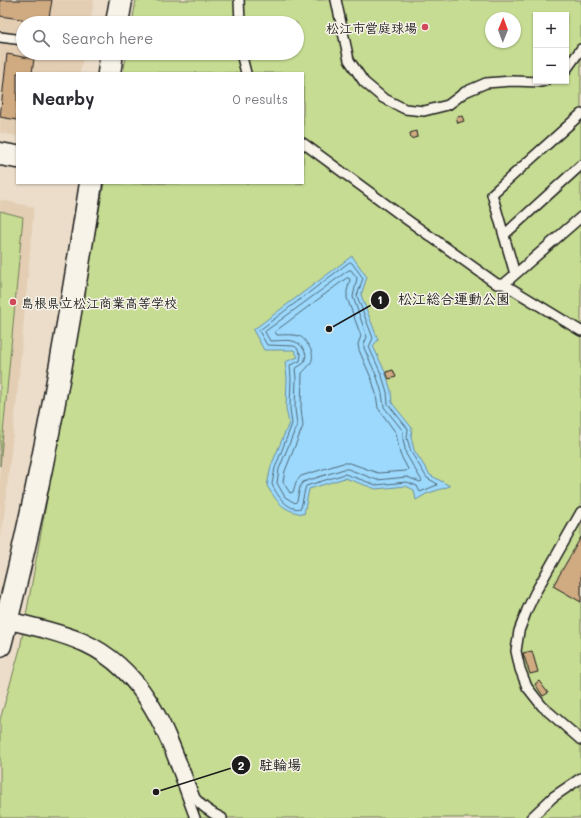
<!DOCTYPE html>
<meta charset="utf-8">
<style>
body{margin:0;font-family:Mali,"Klee One",sans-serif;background:#f7f7f7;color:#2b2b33}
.controls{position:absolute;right:12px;top:12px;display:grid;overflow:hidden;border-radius:0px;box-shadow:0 1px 3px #0004}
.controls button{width:36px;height:36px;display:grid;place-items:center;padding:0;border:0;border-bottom:1px solid #e1e1e2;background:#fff;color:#2b2b33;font:20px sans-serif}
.compass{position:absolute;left:485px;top:12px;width:36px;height:36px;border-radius:50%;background:#fff;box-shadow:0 1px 3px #0004;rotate:1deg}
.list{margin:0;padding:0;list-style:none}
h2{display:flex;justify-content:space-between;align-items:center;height:52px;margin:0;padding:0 16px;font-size:17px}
h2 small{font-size:13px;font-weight:400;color:#7c7c81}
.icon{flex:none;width:22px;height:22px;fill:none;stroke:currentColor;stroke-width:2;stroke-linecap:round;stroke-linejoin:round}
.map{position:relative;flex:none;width:581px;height:818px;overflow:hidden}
.search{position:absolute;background:#fff;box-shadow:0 1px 3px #0004;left:16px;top:16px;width:288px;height:44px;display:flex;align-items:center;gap:10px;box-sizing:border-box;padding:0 14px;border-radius:22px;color:#7c7c81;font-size:15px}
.panel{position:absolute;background:#fff;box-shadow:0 1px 3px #0004;left:16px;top:72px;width:288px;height:112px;border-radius:0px}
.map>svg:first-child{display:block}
</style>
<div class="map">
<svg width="581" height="818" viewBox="0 0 581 818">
<rect width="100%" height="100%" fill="#ebddc9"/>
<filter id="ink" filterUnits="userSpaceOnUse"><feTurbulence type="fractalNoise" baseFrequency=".025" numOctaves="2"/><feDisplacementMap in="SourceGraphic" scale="8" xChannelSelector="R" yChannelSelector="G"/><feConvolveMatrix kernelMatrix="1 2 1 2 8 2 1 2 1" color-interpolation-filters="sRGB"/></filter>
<g filter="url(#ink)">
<g fill="#e3ceb4">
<polygon points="0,0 94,0 90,23 23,23 23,53 84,53 80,73 17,73 17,136 0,133"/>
<polygon points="0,200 34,207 17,397 3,525 0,538"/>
</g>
<g fill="#c6dc92" stroke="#717c57" fill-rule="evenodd">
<path d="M136 0H581V818H0V720L20 649 104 183H303V73H123L127 53H297V23H132ZM536 15H566V81H536ZM491 18H515V42H491Z"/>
<polygon points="0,211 23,217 0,466"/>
</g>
<path fill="#9cd9fd" stroke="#698da3" d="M352 256 367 277 361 295 378 340 373 346 386 374 391 391 392 403 412 428 411 437 414 450 430 475 450 486 426 494 416 500 414 490 406 486 376 489 345 478 309 489 304 514C283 511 278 503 267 486L271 466 289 423 286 409 287 378 285 362 298 357 294 350H264L253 330Z"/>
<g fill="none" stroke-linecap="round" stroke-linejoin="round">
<g stroke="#4f6876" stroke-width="1">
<path d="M350 262 352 263 363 278 357 296 373 338 369 347 382 376 387 392 388 404 408 429 407 438 411 452 427 478 436 483 437 485 420 492 417 486 407 482 376 485 345 474 306 486 305 489 301 508C288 512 276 494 272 484L275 468 292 424 290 409 291 378 290 365 300 361 301 355 297 348 294 346 267 345 259 331Z"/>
<path d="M349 270H351L357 278 353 297 367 337 364 344V348L377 377 382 393 384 407 403 431V439L406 454 422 481 420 482 407 477 377 480 348 469H344L303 482 300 487 297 501 295 503 285 497 277 483 279 469 297 425 295 409 296 378 295 369 304 363 306 355C300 336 286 341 270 341L265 332Z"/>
<path d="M347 278H349L350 280 347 291V298L361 336 358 344 359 350 372 380 376 394 378 408 396 433 400 454 408 469 406 471 378 473 350 463H343L301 476 296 482 293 492 290 493 283 482 285 471 303 426 301 408 302 373C311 364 317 358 308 345 306 342 304 338 299 336 293 334 284 335 277 335L275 332Z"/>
</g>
</g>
<g fill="#d0ab82" stroke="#1c1c1c">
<polygon points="0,0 52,0 48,23 0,16"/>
<polygon points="7,54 34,59 32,73 17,73 17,120 0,117"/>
<polygon points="462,116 464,121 458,123 456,117"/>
<polygon points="416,131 417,137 411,139 410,133"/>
<polygon points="393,370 396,377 389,379 386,372"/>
<polygon points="581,537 581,602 553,586"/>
<polygon points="532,651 538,672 530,674 523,653"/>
<polygon points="539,681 548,693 543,696 535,684"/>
</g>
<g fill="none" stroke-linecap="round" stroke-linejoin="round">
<defs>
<g id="service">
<polyline points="239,0 240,23"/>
<polyline points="336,0 349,60 364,82 383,98 405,109 424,111 448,105 465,92 486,83 512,81 541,82 545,81"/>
<polyline points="0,37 23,40"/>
<polyline points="241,53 246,73"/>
<polyline points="566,70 581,49"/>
<polyline points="303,143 406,219 497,284 504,284 581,331"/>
<polyline points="504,235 581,165"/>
<polyline points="515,274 492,194 581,114"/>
<polyline points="504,284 581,217"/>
<polyline points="581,512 535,593 527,610 519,631 516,651 520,669 527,687 542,706 581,740"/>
<path d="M7 616C33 623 59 628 83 638 151 668 171 734 195 798 202 807 211 813 222 818"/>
<path d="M6 624C32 630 59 636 84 647 151 678 171 755 195 818"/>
<polyline points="531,818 553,797 581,778"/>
</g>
<g id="tertiary">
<polyline points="117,23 121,0"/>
<polyline points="109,73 112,53"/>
<polyline points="0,154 17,157"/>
<path d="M0 645C40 493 67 338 91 183"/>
</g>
</defs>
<use href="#service" stroke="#1c1c1c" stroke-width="12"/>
<use href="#tertiary" stroke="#1c1c1c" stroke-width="25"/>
<use href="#service" stroke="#f7f3e8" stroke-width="9"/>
<use href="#tertiary" stroke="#f7f3e8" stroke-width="22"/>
</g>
</g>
<g fill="#d1495b" stroke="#f7f3e8" stroke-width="1.5">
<circle cx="425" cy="27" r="4"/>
<circle cx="13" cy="302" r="4"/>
</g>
<g text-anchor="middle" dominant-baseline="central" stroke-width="3" stroke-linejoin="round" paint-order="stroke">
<g font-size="13" font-weight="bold" fill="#1c1c1c" stroke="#f7f3e8" text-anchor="end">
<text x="417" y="27">松江市営庭球場</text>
<text x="21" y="302" text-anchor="start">島根県立松江商業高等学校</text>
</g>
</g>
<path fill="none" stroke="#1c1c1c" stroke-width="1.5" d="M329 329L380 300M156 792L241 765"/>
<g fill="#1c1c1c" stroke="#f7f3e8" stroke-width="1.5">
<circle cx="329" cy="329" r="4"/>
<circle cx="156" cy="792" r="4"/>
<circle cx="380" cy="300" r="10"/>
<circle cx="241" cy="765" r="10"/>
</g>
<g font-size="12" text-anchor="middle" font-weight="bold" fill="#fff">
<text x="380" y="304">1</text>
<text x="241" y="770">2</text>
</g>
<g font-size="14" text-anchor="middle" font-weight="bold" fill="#1c1c1c" stroke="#f7f3e8" stroke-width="3" stroke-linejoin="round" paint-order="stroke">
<text x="454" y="304">松江総合運動公園</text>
<text x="280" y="770">駐輪場</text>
</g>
</svg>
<div class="controls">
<button>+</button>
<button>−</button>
</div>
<svg class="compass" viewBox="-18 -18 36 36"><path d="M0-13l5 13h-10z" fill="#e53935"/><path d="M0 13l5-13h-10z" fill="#7c7c81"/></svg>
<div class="search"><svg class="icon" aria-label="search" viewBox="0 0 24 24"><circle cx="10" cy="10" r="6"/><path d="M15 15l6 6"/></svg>Search here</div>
<section class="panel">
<h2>Nearby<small>0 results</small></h2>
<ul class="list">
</ul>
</section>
</div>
